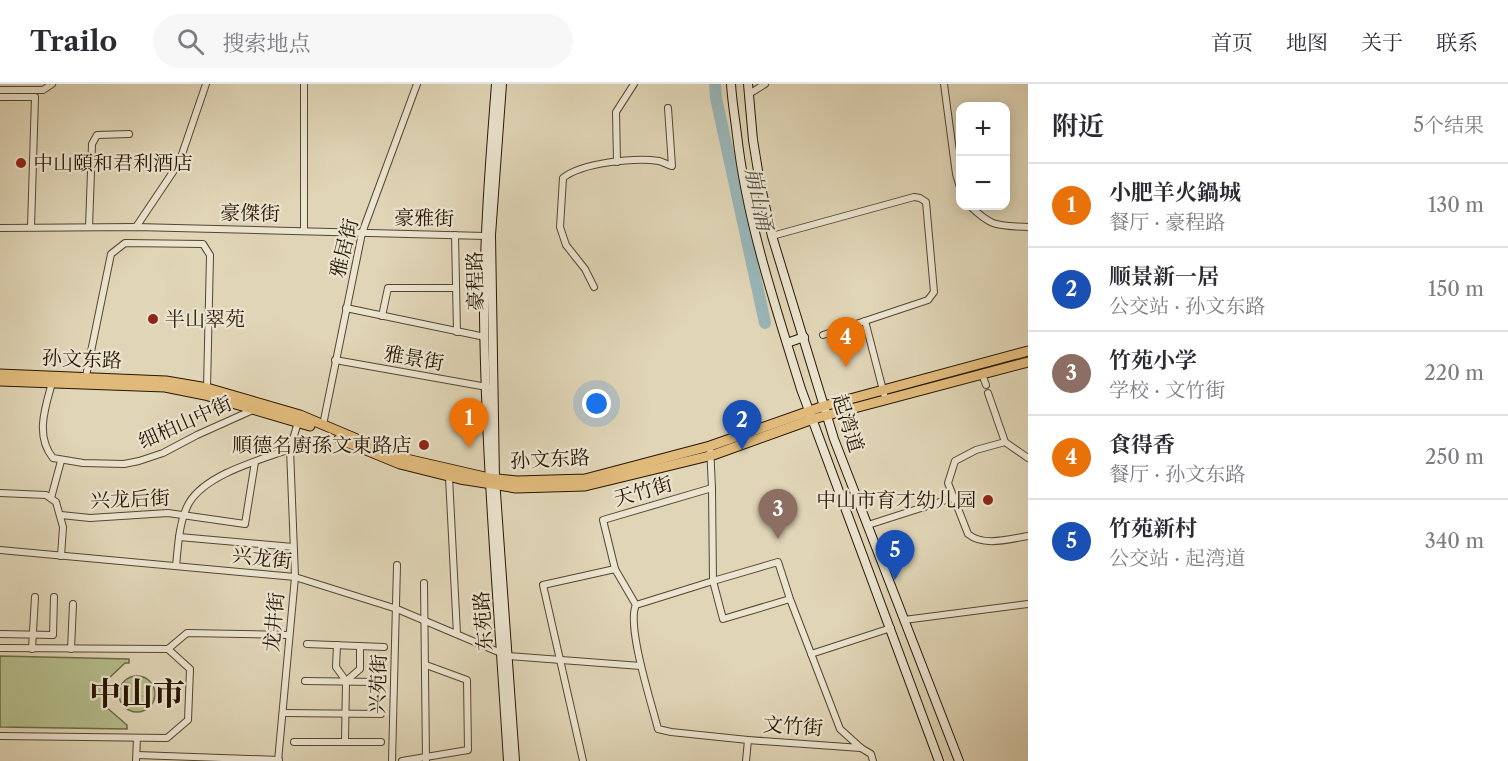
<!DOCTYPE html>
<html lang="zh">
<meta charset="utf-8">
<style>
body{margin:0;font-family:"Libre Caslon Text","Noto Serif SC",serif;background:#f7f7f7;color:#2b2b33}
.controls{position:absolute;right:18px;top:18px;display:grid;overflow:hidden;border-radius:12px;box-shadow:0 3px 15px #0003}
.controls button{width:54px;height:54px;display:grid;place-items:center;padding:0;border:0;border-bottom:2px solid #e1e1e2;background:#fff;color:#2b2b33;font:30px sans-serif}
.you{position:absolute;left:597px;top:320px;width:21px;height:21px;margin:-15px;border:4px solid #fff;border-radius:50%;background:#1a73e8;box-shadow:0 0 0 9px #1a73e833}
.badge{display:grid;place-items:center;width:39px;height:39px;border-radius:50%;background:#8f2418;color:#fff;font-size:20px;font-weight:700}
.pin{position:absolute;translate:-50% -50px;filter:drop-shadow(0 2px 3px #0008)}
.pin::after{content:'';position:absolute;top:32px;width:21px;height:18px;background:inherit;clip-path:polygon(0 0,100% 0,50% 100%)}
.list{margin:0;padding:0;list-style:none}
h2{display:flex;justify-content:space-between;align-items:center;height:78px;margin:0;padding:0 24px;font-size:26px}
h2 small{font-size:20px;font-weight:400;color:#7c7c81}
.list li{display:grid;grid-template-columns:39px 1fr auto;gap:18px;align-items:center;box-sizing:border-box;height:84px;padding:0 24px;border-top:2px solid #e1e1e2}
.list b{display:block;font-size:22px;white-space:nowrap}
.list p{margin:0;font-size:20px;white-space:nowrap;color:#7c7c81}
.list em{font-size:20px;font-style:normal;color:#7c7c81}
.icon{flex:none;width:33px;height:33px;fill:none;stroke:currentColor;stroke-width:2;stroke-linecap:round;stroke-linejoin:round}
.map{position:relative;flex:none;width:1028px;height:677px;overflow:hidden}
header{display:flex;align-items:center;gap:36px;box-sizing:border-box;height:84px;padding:0 30px;background:#fff;border-bottom:2px solid #e1e1e2}
header strong{font-size:28px}
nav{display:flex;gap:33px;margin-inline-start:auto;font-size:21px}
.search{width:420px;height:54px;background:#f7f7f7;display:flex;align-items:center;gap:15px;box-sizing:border-box;padding:0 21px;border-radius:33px;color:#7c7c81;font-size:22px}
main{display:flex}
aside{flex:1;background:#fff}
.map>svg:first-child{display:block}
</style>
<header>
<strong>Trailo</strong>
<div class="search"><svg class="icon" aria-label="search" viewBox="0 0 24 24"><circle cx="10" cy="10" r="6"/><path d="M15 15l6 6"/></svg>搜索地点</div>
<nav><a>首页</a><a>地图</a><a>关于</a><a>联系</a></nav>
</header>
<main>
<div class="map">
<svg width="1028" height="677" viewBox="0 0 1028 677">
<defs>
<pattern id="forest-crowns" width="20" height="18" patternUnits="userSpaceOnUse" patternTransform="scale(1.5)"><rect width="20" height="18" fill="#b5bd8c"/><path d="M2 6a3 3 0 1 1 6 0M12 15a3 3 0 1 1 6 0" fill="none" stroke="#9ca277"/></pattern>
</defs>
<rect width="100%" height="100%" fill="#e0d5b6"/>
<filter id="stains"><feTurbulence type="fractalNoise" baseFrequency=".00333" numOctaves="4"/><feColorMatrix values="0 0 0 0 .2 0 0 0 0 .09 0 0 0 0 .02 0 0 0 .5 -.17"/></filter>
<radialGradient id="worn" r=".72"><stop offset=".6" stop-color="#630" stop-opacity="0"/><stop offset="1" stop-color="#630" stop-opacity=".3"/></radialGradient>
<polygon fill="#b5bd8c" stroke="#6e6a46" stroke-width="1.5" points="0,572 129,575 129,579 125,579 107,596 105,622 127,641 127,645 0,643"/>
<circle fill="url(#forest-crowns)" stroke="#6e6a46" stroke-width="1.5" cx="137" cy="610" r="18"/>
<g fill="none" stroke-linecap="round" stroke-linejoin="round">
<polyline stroke="#99b6b9" stroke-width="12" points="715,0 716,14 765,239"/>
<defs>
<g id="street">
<polyline points="304,0 304,147"/>
<polyline points="944,0 956,90 960,103"/>
<polyline points="0,6 43,6 52,0"/>
<polyline points="749,10 765,0"/>
<polyline points="0,13 35,13 31,143"/>
<polyline points="617,78 616,28 634,0"/>
<path d="M970 122C993 144 997 141 1028 143"/>
<polyline points="89,143 92,60 97,51 129,50"/>
<polyline points="136,143 179,79 206,0"/>
<polyline points="0,144 136,143 485,152"/>
<polyline points="455,151 457,248"/>
<polyline points="772,152 914,113 920,114 926,118 934,208 928,216 823,251"/>
<path d="M594 203 585 185 566 161 560 143 563 94C581 79 635 73 659 77 663 78 668 81 672 82L668 24"/>
<polyline points="346,224 485,253"/>
<polyline points="382,232 388,204 456,204"/>
<polyline points="865,237 884,310"/>
<polyline points="335,276 487,303"/>
<polyline points="982,290 986,301"/>
<polyline points="86,292 111,170 125,159 203,160 210,171 207,304"/>
<path d="M52 299C45 324 35 352 53 374L83 379 124 380 139 377 163 369 197 351 255 325"/>
<polyline points="988,309 1005,358"/>
<polyline points="323,341 362,149 417,0"/>
<path d="M710 362 712 404 713 497 778 478 790 515 840 645 861 664 748 656 671 648 658 645C652 621 626 541 636 521L713 497 723 535 790 515"/>
<path d="M1028 374 1005 358 976 366 955 377 948 399 968 450C984 463 1009 455 1028 452"/>
<polyline points="449,393 457,550"/>
<polyline points="0,409 46,411 56,418 63,443 61,472"/>
<polyline points="51,414 61,377"/>
<polyline points="61,431 90,434 168,429 245,440 255,378"/>
<polyline points="868,441 952,414"/>
<polyline points="179,453 293,463"/>
<polyline points="0,466 295,493 397,525 508,572 641,582"/>
<path d="M176 482C178 462 179 437 189 419 206 390 260 376 290 365"/>
<polyline points="615,485 636,521"/>
<polyline points="424,499 426,677"/>
<polyline points="904,536 1028,520"/>
<polyline points="0,550 53,551 54,513"/>
<polyline points="307,560 384,563"/>
<polyline points="337,561 336,583 346,597 345,658"/>
<polyline points="0,564 168,565 187,549 289,551"/>
<polyline points="32,565 35,513"/>
<polyline points="71,565 73,520"/>
<polyline points="811,570 891,544"/>
<polyline points="305,597 376,598"/>
<polyline points="346,597 360,585 360,562"/>
<polyline points="283,629 381,630"/>
<polyline points="0,652 167,654 188,636 190,585 168,565"/>
<polyline points="294,658 381,658"/>
<polyline points="861,664 871,670 873,677"/>
<polyline points="137,671 279,676"/>
<polyline points="136,677 137,654"/>
<polyline points="278,677 295,493 290,365 299,335"/>
<polyline points="392,677 397,481"/>
<polyline points="402,677 468,666 467,596 426,581"/>
<polyline points="583,677 543,501 615,485 603,436 712,404"/>
<polyline points="746,677 748,656"/>
</g>
<g id="secondary">
<path d="M496 0C490 77 484 154 484 232 486 381 499 529 508 677"/>
<polyline points="502,0 491,151 495,395 515,677"/>
<path d="M731 0C732 17 735 34 737 51 747 138 775 221 801 305L939 677"/>
<polyline points="748,0 753,56 760,99 772,152 834,355 959,677"/>
<polyline points="787,259 804,253"/>
</g>
<g id="primary">
<polyline points="0,290 166,297 207,304 300,331 402,374 489,394 517,397 585,395 710,362 824,322 1028,267"/>
<polyline points="0,297 165,303 205,311 310,342"/>
<polyline points="339,355 400,380 460,395 516,404 585,402 713,371 813,335 1028,278"/>
</g>
</defs>
<use href="#street" stroke="#55462e" stroke-width="8"/>
<use href="#secondary" stroke="#271600" stroke-width="10"/>
<use href="#primary" stroke="#271600" stroke-width="11"/>
<use href="#street" stroke="#ebe4d0" stroke-width="6"/>
<use href="#secondary" stroke="#ebe4d0" stroke-width="8"/>
<use href="#primary" stroke="#e0ba7b" stroke-width="9"/>
</g>
<g fill="#8f2418" stroke="#ebe4d0" stroke-width="2">
<circle cx="21" cy="79" r="6"/>
<circle cx="153" cy="235" r="6"/>
<circle cx="424" cy="361" r="6"/>
<circle cx="988" cy="416" r="6"/>
</g>
<g text-anchor="middle" dominant-baseline="central" stroke-width="4.5" stroke-linejoin="round" paint-order="stroke">
<g font-size="20" fill="#271600" stroke="#ebe4d0" text-anchor="start">
<text x="33" y="79">中山頤和君利酒店</text>
<text x="165" y="235">半山翠苑</text>
<text x="412" y="361" text-anchor="end">順德名廚孫文東路店</text>
<text x="976" y="416" text-anchor="end">中山市育才幼儿园</text>
</g>
<g font-size="20" fill="#271600" stroke="#ebe4d0">
<text transform="translate(250 129) rotate(1)">豪傑街</text>
<text transform="translate(424 134) rotate(1)">豪雅街</text>
<text transform="translate(344 164) rotate(-76)">雅居街</text>
<text transform="translate(475 197) rotate(-91)">豪程路</text>
<text transform="translate(414 274) rotate(10)">雅景街</text>
<text transform="translate(82 275) rotate(2)">孙文东路</text>
<text transform="translate(185 338) rotate(-24)">细柏山中街</text>
<text transform="translate(848 339) rotate(72)">起湾道</text>
<text transform="translate(550 375) rotate(-3)">孙文东路</text>
<text transform="translate(643 407) rotate(-16)">天竹街</text>
<text transform="translate(130 415) rotate(-2)">兴龙后街</text>
<text transform="translate(262 474) rotate(6)">兴龙街</text>
<text transform="translate(483 537) rotate(-94)">东苑路</text>
<text transform="translate(274 538) rotate(-85)">龙井街</text>
<text transform="translate(378 600) rotate(-88)">兴苑街</text>
<text transform="translate(793 642) rotate(4)">文竹街</text>
</g>
<g font-size="21" font-style="italic" fill="#4f4e41" stroke="#ebe4d0">
<text transform="translate(759 115) rotate(78)">崩山涌</text>
</g>
<g font-size="32" font-weight="bold" fill="#271600" stroke="#ebe4d0">
<text x="137" y="609">中山市</text>
</g>
</g>
<rect width="100%" height="100%" filter="url(#stains)"/>
<rect width="100%" height="100%" fill="url(#worn)"/>
</svg>
<div class="controls">
<button>+</button>
<button>−</button>
</div>
<div class="you"></div>
<div class="pin badge" style="left:469px;top:364px;background:#e8710a">1</div>
<div class="pin badge" style="left:742px;top:366px;background:#1a4fb4">2</div>
<div class="pin badge" style="left:778px;top:455px;background:#8d6e63">3</div>
<div class="pin badge" style="left:846px;top:283px;background:#e8710a">4</div>
<div class="pin badge" style="left:895px;top:496px;background:#1a4fb4">5</div>
</div>
<aside>
<h2>附近<small>5个结果</small></h2>
<ul class="list">
<li><span class="badge" style="background:#e8710a">1</span><div><b>小肥羊火鍋城</b><p>餐厅 · 豪程路</p></div><em>130 m</em></li>
<li><span class="badge" style="background:#1a4fb4">2</span><div><b>顺景新一居</b><p>公交站 · 孙文东路</p></div><em>150 m</em></li>
<li><span class="badge" style="background:#8d6e63">3</span><div><b>竹苑小学</b><p>学校 · 文竹街</p></div><em>220 m</em></li>
<li><span class="badge" style="background:#e8710a">4</span><div><b>食得香</b><p>餐厅 · 孙文东路</p></div><em>250 m</em></li>
<li><span class="badge" style="background:#1a4fb4">5</span><div><b>竹苑新村</b><p>公交站 · 起湾道</p></div><em>340 m</em></li>
</ul>
</aside>
</main>
